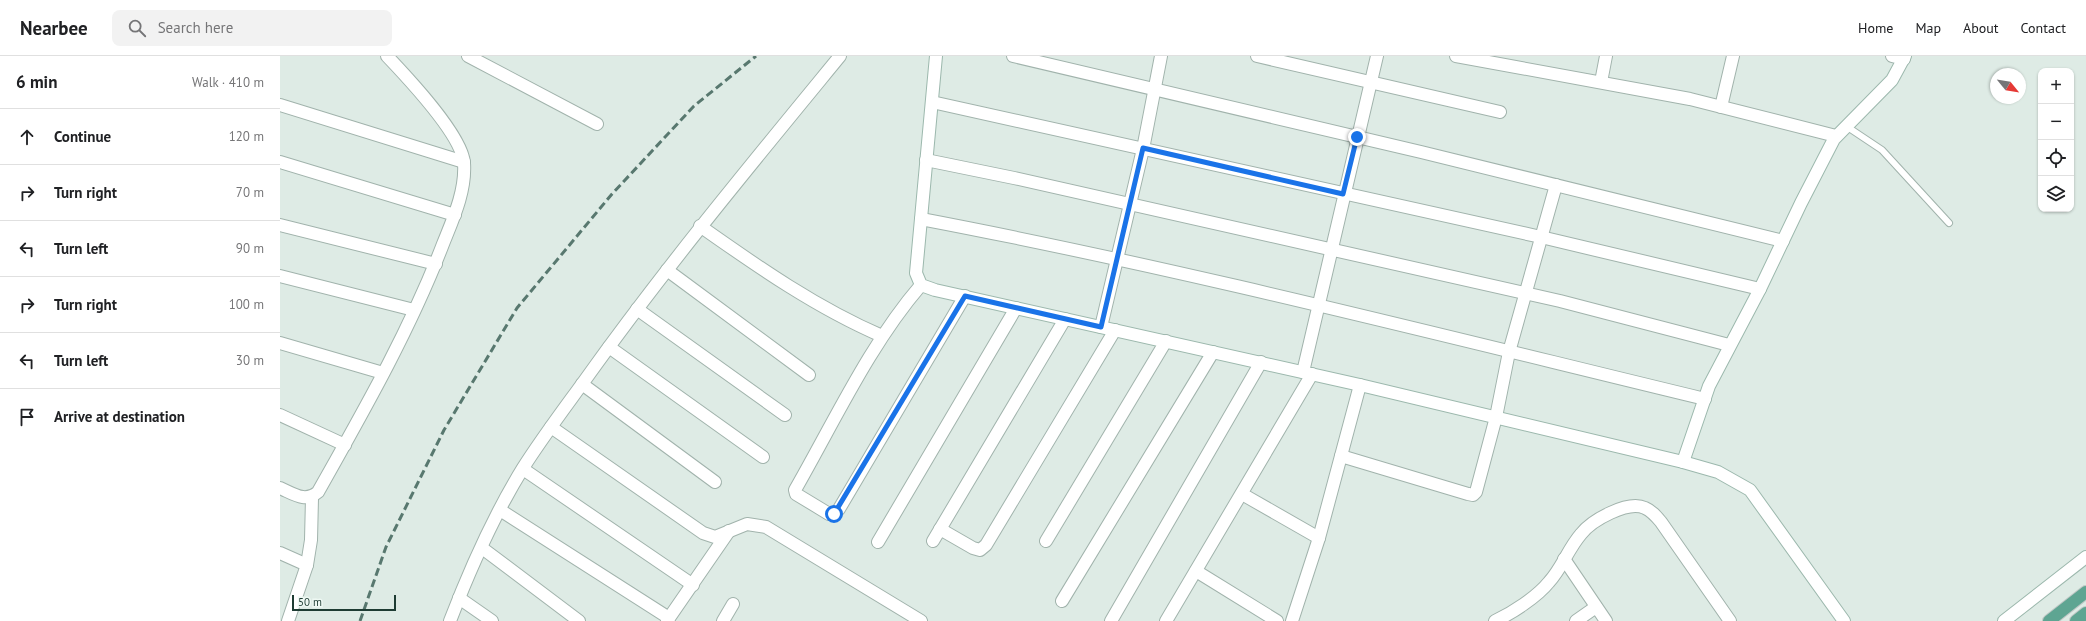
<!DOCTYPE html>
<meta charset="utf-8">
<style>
body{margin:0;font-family:"PT Sans",sans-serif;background:#f2f2f2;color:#202124}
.controls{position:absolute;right:12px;top:12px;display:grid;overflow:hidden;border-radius:8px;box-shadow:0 1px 3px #0004}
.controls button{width:36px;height:36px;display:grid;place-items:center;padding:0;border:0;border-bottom:1px solid #e0e0e0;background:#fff;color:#202124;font:20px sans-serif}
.compass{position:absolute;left:1710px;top:12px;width:36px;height:36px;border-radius:50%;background:#fff;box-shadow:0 1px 3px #0004;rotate:120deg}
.scale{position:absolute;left:12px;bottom:10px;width:104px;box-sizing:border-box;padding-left:4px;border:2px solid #1e3c33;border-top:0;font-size:11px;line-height:14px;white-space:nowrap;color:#1e3c33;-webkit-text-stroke:3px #eef8f3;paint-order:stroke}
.stop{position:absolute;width:12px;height:12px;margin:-9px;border:3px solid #1a73e8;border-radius:50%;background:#fff}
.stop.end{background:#1a73e8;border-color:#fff;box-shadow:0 1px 4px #0008}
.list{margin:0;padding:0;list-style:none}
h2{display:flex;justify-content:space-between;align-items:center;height:52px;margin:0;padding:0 16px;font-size:17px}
h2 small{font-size:13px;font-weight:400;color:#757577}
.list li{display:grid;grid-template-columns:26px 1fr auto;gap:12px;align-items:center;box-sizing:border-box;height:56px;padding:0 16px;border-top:1px solid #e0e0e0}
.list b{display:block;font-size:15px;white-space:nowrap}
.list em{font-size:13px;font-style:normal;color:#757577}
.icon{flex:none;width:22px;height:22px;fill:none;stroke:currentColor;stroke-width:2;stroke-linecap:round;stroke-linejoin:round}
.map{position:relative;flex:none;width:1806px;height:565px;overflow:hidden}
header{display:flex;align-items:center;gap:24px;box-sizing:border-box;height:56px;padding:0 20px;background:#fff;border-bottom:1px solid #e0e0e0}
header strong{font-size:19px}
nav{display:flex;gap:22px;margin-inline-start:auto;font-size:14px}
.search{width:280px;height:36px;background:#f2f2f2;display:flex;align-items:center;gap:10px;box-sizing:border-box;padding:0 14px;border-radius:8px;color:#757577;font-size:15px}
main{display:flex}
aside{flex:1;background:#fff}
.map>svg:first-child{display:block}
</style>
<header>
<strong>Nearbee</strong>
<div class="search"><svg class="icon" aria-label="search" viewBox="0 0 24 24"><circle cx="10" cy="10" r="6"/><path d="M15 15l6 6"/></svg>Search here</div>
<nav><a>Home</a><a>Map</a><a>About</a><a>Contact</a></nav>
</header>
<main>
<aside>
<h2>6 min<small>Walk · 410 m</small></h2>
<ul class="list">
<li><svg class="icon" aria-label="ahead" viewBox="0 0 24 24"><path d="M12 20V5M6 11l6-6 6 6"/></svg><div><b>Continue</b></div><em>120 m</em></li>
<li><svg class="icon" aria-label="right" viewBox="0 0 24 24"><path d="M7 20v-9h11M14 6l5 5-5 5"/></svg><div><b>Turn right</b></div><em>70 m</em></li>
<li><svg class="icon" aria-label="left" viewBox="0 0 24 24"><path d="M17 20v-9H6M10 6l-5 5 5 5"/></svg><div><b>Turn left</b></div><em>90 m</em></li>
<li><svg class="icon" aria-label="right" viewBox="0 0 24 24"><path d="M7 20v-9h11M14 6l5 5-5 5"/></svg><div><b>Turn right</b></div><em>100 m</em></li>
<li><svg class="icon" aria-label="left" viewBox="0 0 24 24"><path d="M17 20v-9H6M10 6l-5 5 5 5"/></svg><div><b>Turn left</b></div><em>30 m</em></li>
<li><svg class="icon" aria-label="arrive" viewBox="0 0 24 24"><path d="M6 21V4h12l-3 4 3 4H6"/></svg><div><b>Arrive at destination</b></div></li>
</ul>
</aside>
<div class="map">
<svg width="1806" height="565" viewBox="0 0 1806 565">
<rect width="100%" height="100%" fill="#deebe5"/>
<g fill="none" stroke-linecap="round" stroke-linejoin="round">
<defs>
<polyline id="lane" points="1566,70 1602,94 1669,167"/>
<g id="street">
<polyline points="188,0 317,68"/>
<polyline points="733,0 1141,96 1503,185"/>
<polyline points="977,0 1220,56"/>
<polyline points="1176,0 1410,43 1556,80"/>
<polyline points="1612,0 1624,3"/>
<polyline points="1321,26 1326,0"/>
<polyline points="652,46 1261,181 1480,233"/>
<polyline points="0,49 184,106"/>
<polyline points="1441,51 1453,0"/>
<polyline points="646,104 734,122 1280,245 1449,289"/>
<polyline points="0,106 175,159"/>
<path d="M641 163C904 213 1164 280 1425 343"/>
<polyline points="0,169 156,208"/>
<path d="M420 170C478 211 537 252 602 280"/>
<polyline points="387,214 529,319"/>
<polyline points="0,220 134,254"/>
<path d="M641 229C590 288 554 366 515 434L516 438 549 458H554L559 453 685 240"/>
<polyline points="357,253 505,359"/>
<polyline points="821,271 863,93 881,0"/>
<polyline points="0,287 103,317"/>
<polyline points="329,291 483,401"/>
<polyline points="1023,316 1097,0"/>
<polyline points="302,328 435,426"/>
<polyline points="0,359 65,389"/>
<polyline points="271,371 423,477 435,481 467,468 486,471 641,565"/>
<polyline points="1061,400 1188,438 1193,439 1196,436 1216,361 1229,296 1276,129"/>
<polyline points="243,413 413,529"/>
<path d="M0 432C14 438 25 447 38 436 83 356 130 274 163 188 173 163 186 135 184 107 182 79 127 21 107 0"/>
<polyline points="962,438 1039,482"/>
<polyline points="220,454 389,562"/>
<polyline points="660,473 693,492 700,494 706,489 835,274"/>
<polyline points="653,485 785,263"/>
<polyline points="766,485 886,285"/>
<polyline points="598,486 736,252"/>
<polyline points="202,492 299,565"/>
<polyline points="0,497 27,509"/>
<polyline points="1284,503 1326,565"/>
<polyline points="916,515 997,565"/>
<polyline points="179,542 212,565"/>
<polyline points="782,545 933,296"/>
<polyline points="8,565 27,509 31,484 32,442"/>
<path d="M170 565C190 513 214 459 243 412 262 382 284 353 305 324 385 212 473 106 560 0"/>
<polyline points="387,565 449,475"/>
<polyline points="443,565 453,548"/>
<polyline points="831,565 981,306"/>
<polyline points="886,565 1032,318"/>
<polyline points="1012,565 1039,482 1080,329"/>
<path d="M1215 565C1232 557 1257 541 1269 526 1282 512 1288 493 1301 478 1312 464 1348 444 1365 452 1372 455 1376 460 1381 466L1450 565"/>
<polyline points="1296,565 1316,551"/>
</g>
<g id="secondary">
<polyline points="656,0 636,217 641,229 655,234 1080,329 1403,406 1438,416 1470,434 1564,565"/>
<polyline points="1403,406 1429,330 1480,233 1521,147 1554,83 1612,24 1625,0"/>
<polyline points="1724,565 1806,501"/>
</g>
<g id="primary">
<polyline points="1769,565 1806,536"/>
<polyline points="1796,565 1806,557"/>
</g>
</defs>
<use href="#lane" stroke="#a1b3ac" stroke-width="8"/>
<use href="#street" stroke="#a1b3ac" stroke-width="14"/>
<use href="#secondary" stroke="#9cb8ad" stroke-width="14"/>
<use href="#primary" stroke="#c0c8c6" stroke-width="14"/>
<use href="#lane" stroke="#fff" stroke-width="6"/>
<use href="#street" stroke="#fff" stroke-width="12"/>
<use href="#secondary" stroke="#fff" stroke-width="12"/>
<use href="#primary" stroke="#5ea592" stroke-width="12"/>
<polyline stroke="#58786f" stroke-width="3" stroke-dasharray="8 4" stroke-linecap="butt" points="80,565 106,491 164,374 237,252 332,138 414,50 476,0"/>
</g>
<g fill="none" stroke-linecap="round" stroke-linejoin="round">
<polyline stroke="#1a73e8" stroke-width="5" points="554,458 685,240 821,271 863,92 1063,138 1077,81"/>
</g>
</svg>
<div class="controls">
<button>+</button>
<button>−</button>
<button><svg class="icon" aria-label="locate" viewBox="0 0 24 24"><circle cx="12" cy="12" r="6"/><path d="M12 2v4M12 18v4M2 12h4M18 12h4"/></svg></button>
<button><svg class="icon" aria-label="layers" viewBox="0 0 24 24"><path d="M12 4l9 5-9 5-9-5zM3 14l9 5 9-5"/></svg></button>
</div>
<svg class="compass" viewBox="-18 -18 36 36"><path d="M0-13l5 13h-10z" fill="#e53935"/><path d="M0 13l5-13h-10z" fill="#757577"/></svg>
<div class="scale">50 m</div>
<div class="stop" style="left:554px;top:458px"></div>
<div class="stop end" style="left:1077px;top:81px"></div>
</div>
</main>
